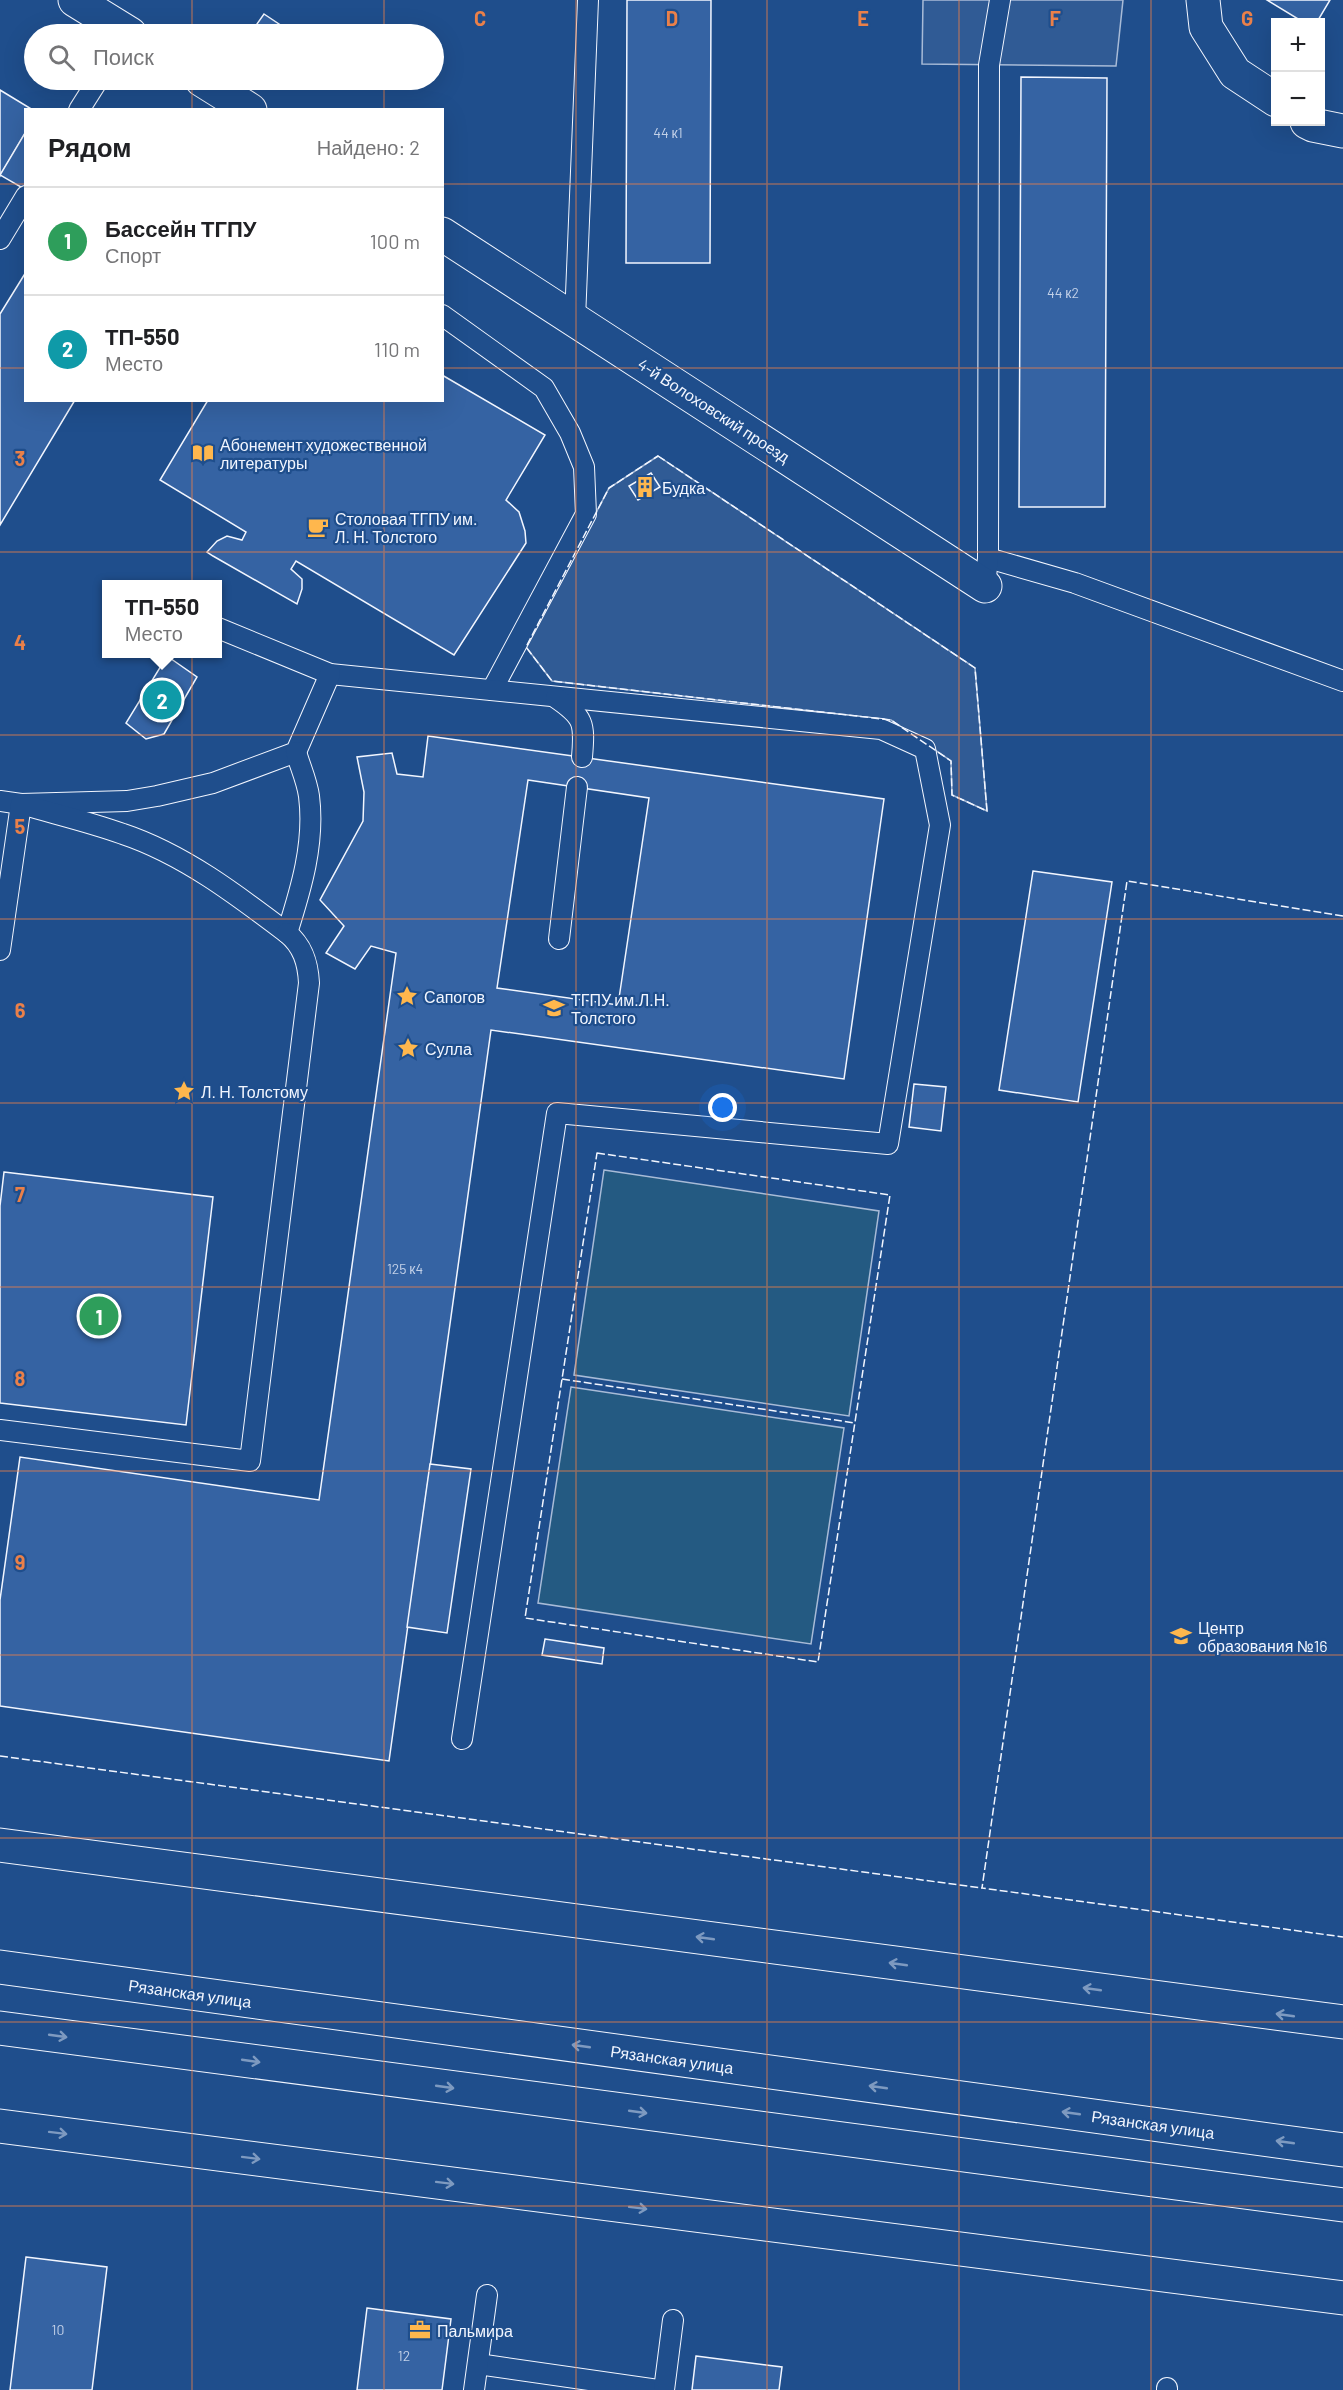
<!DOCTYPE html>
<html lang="ru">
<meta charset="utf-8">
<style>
body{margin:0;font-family:Barlow,sans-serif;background:#f2f2f2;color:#202124}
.controls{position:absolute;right:18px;top:18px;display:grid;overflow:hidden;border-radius:0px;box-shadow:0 6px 24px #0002}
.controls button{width:54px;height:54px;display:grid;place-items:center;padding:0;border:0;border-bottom:2px solid #e0e0e0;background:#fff;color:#202124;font:30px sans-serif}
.you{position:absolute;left:723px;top:1108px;width:21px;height:21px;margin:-15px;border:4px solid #fff;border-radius:50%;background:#1a73e8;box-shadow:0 0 0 9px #1a73e833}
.badge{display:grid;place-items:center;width:39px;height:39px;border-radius:50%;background:#2563eb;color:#fff;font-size:20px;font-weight:700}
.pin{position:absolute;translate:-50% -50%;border:3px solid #fff;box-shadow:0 2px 6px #0006}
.popup{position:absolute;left:102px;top:580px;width:120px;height:78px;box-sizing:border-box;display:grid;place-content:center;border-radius:0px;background:#fff;filter:drop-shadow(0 2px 4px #0005);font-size:20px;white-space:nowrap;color:#757577}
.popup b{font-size:22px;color:#202124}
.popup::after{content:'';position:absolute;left:50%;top:100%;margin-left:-12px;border:12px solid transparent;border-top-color:#fff}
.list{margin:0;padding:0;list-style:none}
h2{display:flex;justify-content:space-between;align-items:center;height:78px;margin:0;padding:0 24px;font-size:26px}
h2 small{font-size:20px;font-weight:400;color:#757577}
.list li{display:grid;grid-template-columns:39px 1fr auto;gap:18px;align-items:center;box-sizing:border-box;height:108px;padding:0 24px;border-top:2px solid #e0e0e0}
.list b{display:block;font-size:22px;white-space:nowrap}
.list p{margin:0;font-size:20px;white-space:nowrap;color:#757577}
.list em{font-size:20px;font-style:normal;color:#757577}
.icon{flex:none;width:33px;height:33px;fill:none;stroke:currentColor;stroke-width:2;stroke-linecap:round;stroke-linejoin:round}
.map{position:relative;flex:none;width:1343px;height:2390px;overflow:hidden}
.search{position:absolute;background:#fff;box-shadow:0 6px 24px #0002;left:24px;top:24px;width:420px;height:66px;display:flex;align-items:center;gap:15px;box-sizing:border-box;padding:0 21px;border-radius:33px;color:#757577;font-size:22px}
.panel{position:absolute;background:#fff;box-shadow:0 6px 24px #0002;left:24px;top:108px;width:420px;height:294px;border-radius:0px}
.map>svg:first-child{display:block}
</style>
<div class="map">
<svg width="1343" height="2390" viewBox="0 0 1343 2390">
<rect width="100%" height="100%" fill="#1f4e8c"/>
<g fill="#245a82" stroke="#a8bbd7" stroke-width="1.5">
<polygon points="604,1170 879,1211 849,1416 574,1375"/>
<polygon points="571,1387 844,1428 811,1644 538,1603"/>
</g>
<g fill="#305b95" stroke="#a8bbd7" stroke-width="1.5">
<polygon points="923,0 1123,0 1116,66 922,64"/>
<polygon points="658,456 975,668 987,811 952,795 951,761 891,720 552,681 526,647 609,488"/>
</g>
<g fill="#3563a3" stroke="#f2f6ff" stroke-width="1.5" fill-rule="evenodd">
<polygon points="627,0 711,0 710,263 626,263"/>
<polygon points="1267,0 1330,0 1317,22 1303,22"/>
<polygon points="264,14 294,34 250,34"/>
<polygon points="1021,77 1107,78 1105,507 1019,507"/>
<polygon points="0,90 33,110 26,110 26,132 0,176"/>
<polygon points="25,133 26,133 26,190 0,175"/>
<polygon points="26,272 26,400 75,400 0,525 0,314"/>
<polygon points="442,375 545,435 506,500 519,512 525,531 526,543 454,655 296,561 291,569 302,579 302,589 297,604 213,556 207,552 217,541 227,536 242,540 246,532 160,480 208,400 442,400"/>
<polygon points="651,473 660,487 638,500 629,486"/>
<polygon points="167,656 197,677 164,734 146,739 126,723"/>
<path d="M428 736 884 799 844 1079 491 1030 389 1761 0 1706V1600L20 1457 319 1500 396 953 371 946 355 969 326 953 344 926 320 900 363 821 364 792 357 757 392 753 397 774 423 777ZM528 780 649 798 618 1005 497 988Z"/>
<polygon points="1033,871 1112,882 1078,1102 999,1090"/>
<polygon points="914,1084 946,1087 941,1131 909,1127"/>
<polygon points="4,1172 213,1197 186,1425 0,1403 0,1206"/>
<polygon points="430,1464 471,1469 447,1633 407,1627"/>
<polygon points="545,1639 604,1648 602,1664 542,1655"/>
<polygon points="26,2257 107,2267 92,2390 10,2390"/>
<polygon points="367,2308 451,2319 442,2390 357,2390"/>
<polygon points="696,2356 782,2367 779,2390 692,2390"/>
</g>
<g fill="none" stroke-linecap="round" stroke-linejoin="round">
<defs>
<g id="lane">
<polyline points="79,110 98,80"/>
<polyline points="0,239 26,196"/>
<polyline points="442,315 544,388 570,433 584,467 586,514 492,690"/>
<polyline points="575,319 588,0"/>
<polyline points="988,558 1075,583 1343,681"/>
<polyline points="985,586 988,558 989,65 1000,0"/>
<polyline points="218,628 330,674 881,729 925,749 940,825 888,1144 557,1113 462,1739"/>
<path d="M556 698C584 717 585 723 582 757"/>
<polyline points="0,801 21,804 127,801 157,796 213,783 296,752 330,674"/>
<polyline points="559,939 577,787"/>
<path d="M0 950 21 804C55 814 90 822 123 834 183 854 237 895 287 933 301 889 315 843 309 796 307 781 300 766 296 752"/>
<path d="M0 1430 250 1461 309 983C308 963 303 946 287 933"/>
<polyline points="478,2364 658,2390"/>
<polyline points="474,2390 487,2295"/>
<polyline points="664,2390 673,2320"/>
<polyline points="1167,2390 1167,2388"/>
</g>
<g id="street">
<polyline points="75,0 130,34"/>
<polyline points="1203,0 1206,27 1235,73 1276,100"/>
<polyline points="202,80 250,110"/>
<polyline points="1307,122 1313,125 1343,131"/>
<polyline points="442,234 985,586"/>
</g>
<g id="primary">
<polyline points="0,1845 1343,2022"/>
<polyline points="0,1967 1343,2150"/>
<polyline points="0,2028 1343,2205"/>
<polyline points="0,2126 1343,2298"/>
</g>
</defs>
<use href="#lane" stroke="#f2f6ff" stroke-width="22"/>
<use href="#street" stroke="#f2f6ff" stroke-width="35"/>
<use href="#primary" stroke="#f2f6ff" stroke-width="35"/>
<use href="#lane" stroke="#1f4e8c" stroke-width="20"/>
<use href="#street" stroke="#1f4e8c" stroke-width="33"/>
<use href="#primary" stroke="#1f4e8c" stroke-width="33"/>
<g stroke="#f2f6ff" stroke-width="1.5" stroke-dasharray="8 3" stroke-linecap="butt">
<polygon points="658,456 975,668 987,811 952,795 951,761 891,720 552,681 526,647 609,488"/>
<polyline points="1343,916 1127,881 982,1888 1343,1937"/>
<polygon points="597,1153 890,1195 818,1662 525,1618"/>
<polyline points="562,1379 855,1423"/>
<polyline points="0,1756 982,1888"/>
</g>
</g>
<defs><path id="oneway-shaft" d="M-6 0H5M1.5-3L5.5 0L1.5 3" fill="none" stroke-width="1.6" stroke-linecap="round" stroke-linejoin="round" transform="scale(1.5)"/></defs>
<g stroke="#7e9ac0">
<use href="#oneway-shaft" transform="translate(705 1938) rotate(-172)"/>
<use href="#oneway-shaft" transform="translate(898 1964) rotate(-172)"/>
<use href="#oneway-shaft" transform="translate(1092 1989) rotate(-172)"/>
<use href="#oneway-shaft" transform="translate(1285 2015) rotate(-172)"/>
<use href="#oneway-shaft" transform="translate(58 2036) rotate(8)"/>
<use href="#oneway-shaft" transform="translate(581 2046) rotate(-172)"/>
<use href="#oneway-shaft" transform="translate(251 2061) rotate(8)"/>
<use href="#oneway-shaft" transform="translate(445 2087) rotate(8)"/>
<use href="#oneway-shaft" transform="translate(878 2087) rotate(-172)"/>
<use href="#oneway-shaft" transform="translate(638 2112) rotate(8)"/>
<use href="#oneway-shaft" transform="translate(1071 2113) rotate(-172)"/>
<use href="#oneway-shaft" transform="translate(58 2133) rotate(7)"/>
<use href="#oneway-shaft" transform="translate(1285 2142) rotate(-172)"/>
<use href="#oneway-shaft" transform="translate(251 2158) rotate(7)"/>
<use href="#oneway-shaft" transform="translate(445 2183) rotate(7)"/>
<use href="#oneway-shaft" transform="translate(638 2208) rotate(7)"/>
</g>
<path fill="none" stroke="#ea8049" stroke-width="1.5" stroke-opacity="0.55" d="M192 0V34M384 0V34M576 0V2390M767 0V2390M959 0V2390M1151 0V2390M192 80V110M384 80V110M0 184H26M442 184H1343M0 368H26M442 368H1343M192 400V2390M384 400V2390M0 552H1343M0 735H1343M0 919H1343M0 1103H1343M0 1287H1343M0 1471H1343M0 1655H1343M0 1838H1343M0 2022H1343M0 2206H1343"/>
<defs>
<symbol id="library-bare" viewBox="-9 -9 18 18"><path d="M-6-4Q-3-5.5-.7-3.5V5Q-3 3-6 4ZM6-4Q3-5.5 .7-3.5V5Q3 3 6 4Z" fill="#ffb74d" stroke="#1f4e8c" stroke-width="2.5" paint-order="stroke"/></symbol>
<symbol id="building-bare" viewBox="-9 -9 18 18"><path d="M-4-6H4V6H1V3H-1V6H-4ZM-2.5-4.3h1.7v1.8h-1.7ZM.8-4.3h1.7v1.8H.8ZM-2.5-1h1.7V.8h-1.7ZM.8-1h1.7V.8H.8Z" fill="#ffb74d" stroke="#1f4e8c" stroke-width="2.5" paint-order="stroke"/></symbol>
<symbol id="cafe-bare" viewBox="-9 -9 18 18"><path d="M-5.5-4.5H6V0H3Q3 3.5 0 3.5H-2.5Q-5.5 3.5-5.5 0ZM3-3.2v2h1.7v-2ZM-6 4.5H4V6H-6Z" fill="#ffb74d" stroke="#1f4e8c" stroke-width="2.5" paint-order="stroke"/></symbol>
<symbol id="sight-bare" viewBox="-9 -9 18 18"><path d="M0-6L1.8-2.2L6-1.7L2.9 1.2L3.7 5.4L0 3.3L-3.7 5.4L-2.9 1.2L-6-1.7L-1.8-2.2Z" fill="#ffb74d" stroke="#1f4e8c" stroke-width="2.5" paint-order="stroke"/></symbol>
<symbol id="university-bare" viewBox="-9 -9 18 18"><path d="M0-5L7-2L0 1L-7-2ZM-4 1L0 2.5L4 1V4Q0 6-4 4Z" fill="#ffb74d" stroke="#1f4e8c" stroke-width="2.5" paint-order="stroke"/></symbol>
<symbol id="school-bare" viewBox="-9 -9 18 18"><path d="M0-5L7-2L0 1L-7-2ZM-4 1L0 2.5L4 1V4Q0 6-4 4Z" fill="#ffb74d" stroke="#1f4e8c" stroke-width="2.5" paint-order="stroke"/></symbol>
<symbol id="office-bare" viewBox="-9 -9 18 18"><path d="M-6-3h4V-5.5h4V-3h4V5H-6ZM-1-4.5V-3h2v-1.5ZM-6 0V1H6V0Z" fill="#ffb74d" stroke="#1f4e8c" stroke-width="2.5" paint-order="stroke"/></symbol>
</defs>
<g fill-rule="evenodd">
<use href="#library-bare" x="188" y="438" width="30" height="30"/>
<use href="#building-bare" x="630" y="472" width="30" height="30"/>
<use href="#cafe-bare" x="303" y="512" width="30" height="30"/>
<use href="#sight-bare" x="392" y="981" width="30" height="30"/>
<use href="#university-bare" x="539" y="993" width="30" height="30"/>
<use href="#sight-bare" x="393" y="1033" width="30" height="30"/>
<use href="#sight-bare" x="169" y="1076" width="30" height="30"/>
<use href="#school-bare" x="1166" y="1621" width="30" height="30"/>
<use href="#office-bare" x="405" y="2315" width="30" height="30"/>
</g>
<g text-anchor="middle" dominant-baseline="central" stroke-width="4.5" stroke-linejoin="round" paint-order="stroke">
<g font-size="14" fill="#c3d1e8">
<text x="668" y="132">44 к1</text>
<text x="1063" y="292">44 к2</text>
<text x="405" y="1268">125 к4</text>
<text x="58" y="2329">10</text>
<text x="404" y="2355">12</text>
</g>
<g font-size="16" fill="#f2f6ff" stroke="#1f4e8c">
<text transform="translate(714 410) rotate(33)">4-й Волоховский проезд</text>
<text transform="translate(190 1993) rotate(8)">Рязанская улица</text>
<text transform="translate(672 2059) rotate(8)">Рязанская улица</text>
<text transform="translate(1153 2124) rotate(8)">Рязанская улица</text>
</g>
<g font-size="16" fill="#f2f6ff" stroke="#1f4e8c" text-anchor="start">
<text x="220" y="444">Абонемент художественной<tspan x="220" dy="18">литературы</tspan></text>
<text x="662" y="487">Будка</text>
<text x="335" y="518">Столовая ТГПУ им.<tspan x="335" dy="18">Л. Н. Толстого</tspan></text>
<text x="424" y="996">Сапогов</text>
<text x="571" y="999">ТГПУ им.Л.Н.<tspan x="571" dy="18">Толстого</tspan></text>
<text x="425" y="1048">Сулла</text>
<text x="201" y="1091">Л. Н. Толстому</text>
<text x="1198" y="1627">Центр<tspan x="1198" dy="18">образования №16</tspan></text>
<text x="437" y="2330">Пальмира</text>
</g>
</g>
<g font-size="20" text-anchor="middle" font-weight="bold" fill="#ea8049" stroke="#1f4e8c" stroke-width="4.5" stroke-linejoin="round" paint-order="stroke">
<text x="480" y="26">C</text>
<text x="672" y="26">D</text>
<text x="863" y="26">E</text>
<text x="1055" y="26">F</text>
<text x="1247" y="26">G</text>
<text x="20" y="466">3</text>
<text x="20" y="650">4</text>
<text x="20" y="834">5</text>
<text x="20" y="1018">6</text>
<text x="20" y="1202">7</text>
<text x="20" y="1386">8</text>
<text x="20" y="1570">9</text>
</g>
</svg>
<div class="controls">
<button>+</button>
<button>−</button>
</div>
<div class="you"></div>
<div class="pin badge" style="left:99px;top:1316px;background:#2e9e5b">1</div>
<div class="pin badge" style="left:162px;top:700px;background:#0f9aa8">2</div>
<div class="popup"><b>ТП-550</b>Место</div>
<div class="search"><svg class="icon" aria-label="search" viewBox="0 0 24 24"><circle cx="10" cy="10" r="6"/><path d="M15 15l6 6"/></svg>Поиск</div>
<section class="panel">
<h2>Рядом<small>Найдено: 2</small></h2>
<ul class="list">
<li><span class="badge" style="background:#2e9e5b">1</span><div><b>Бассейн ТГПУ</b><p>Спорт</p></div><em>100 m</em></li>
<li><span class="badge" style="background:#0f9aa8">2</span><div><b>ТП-550</b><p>Место</p></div><em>110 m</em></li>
</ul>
</section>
</div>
